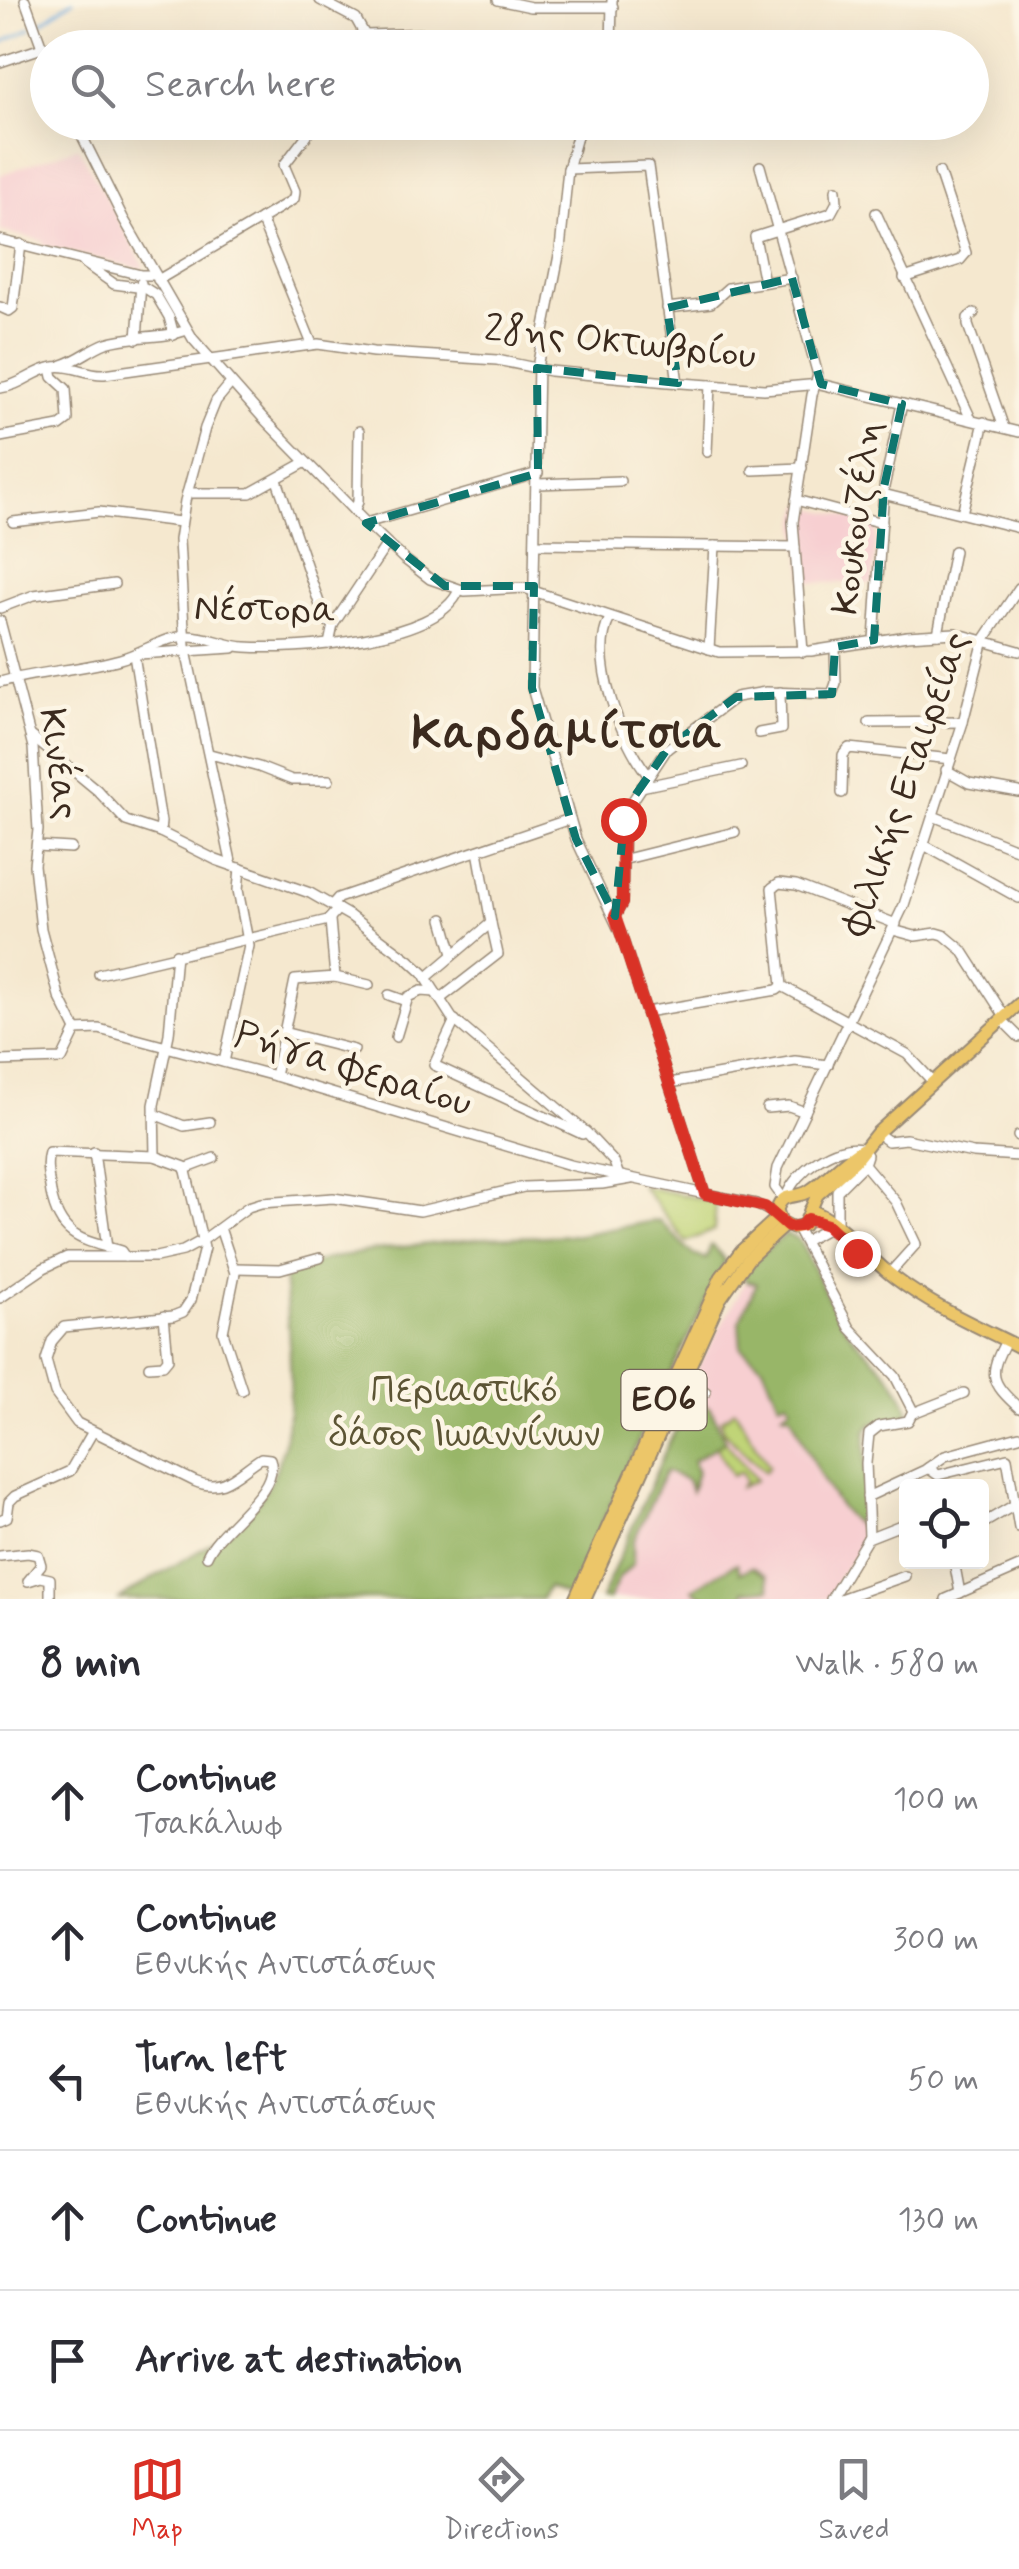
<!DOCTYPE html>
<meta charset="utf-8">
<style>
body{margin:0;font-family:Mynerve,sans-serif;background:#f7f7f7;color:#2b2b33}
.controls{position:absolute;right:30px;bottom:30px;display:grid;overflow:hidden;border-radius:10px;box-shadow:0 10px 40px #0002}
.controls button{width:90px;height:90px;display:grid;place-items:center;padding:0;border:0;border-bottom:2px solid #e1e1e2;background:#fff;color:#2b2b33;font:50px sans-serif}
.stop{position:absolute;width:30px;height:30px;margin:-22px;border:8px solid #d93025;border-radius:50%;background:#fff}
.stop.end{background:#d93025;border-color:#fff;box-shadow:0 2px 10px #0008}
.list{margin:0;padding:0;list-style:none}
h2{display:flex;justify-content:space-between;align-items:center;height:130px;margin:0;padding:0 40px;font-size:42px}
h2 small{font-size:32px;font-weight:400;color:#7c7c81}
.list li{display:grid;grid-template-columns:65px 1fr auto;gap:30px;align-items:center;box-sizing:border-box;height:140px;padding:0 40px;border-top:2px solid #e1e1e2}
.list b{display:block;font-size:38px;white-space:nowrap}
.list p{margin:0;font-size:32px;white-space:nowrap;color:#7c7c81}
.list em{font-size:32px;font-style:normal;color:#7c7c81}
.icon{flex:none;width:55px;height:55px;fill:none;stroke:currentColor;stroke-width:2;stroke-linecap:round;stroke-linejoin:round}
.map{position:relative;flex:none;width:1019px;height:1599px;overflow:hidden}
.search{position:absolute;background:#fff;box-shadow:0 10px 40px #0002;left:30px;right:30px;top:30px;height:110px;display:flex;align-items:center;gap:25px;box-sizing:border-box;padding:0 35px;border-radius:55px;color:#7c7c81;font-size:38px}
.sheet{height:830px;background:#fff}
nav{display:flex;justify-content:space-around;align-items:center;box-sizing:border-box;height:140px;border-top:2px solid #e1e1e2;background:#fff;font-size:28px;color:#7c7c81}
nav a{display:grid;justify-items:center;gap:5px}
nav .on{color:#d93025}
.map>svg:first-child{display:block}
</style>
<div class="map">
<svg width="1019" height="1599" viewBox="0 0 1019 1599">
<rect width="100%" height="100%" fill="#fcf5e5"/>
<filter id="ink" filterUnits="userSpaceOnUse"><feTurbulence type="fractalNoise" baseFrequency=".01" numOctaves="2"/><feDisplacementMap in="SourceGraphic" scale="20" xChannelSelector="R" yChannelSelector="G"/><feConvolveMatrix kernelMatrix="1 2 1 2 8 2 1 2 1" color-interpolation-filters="sRGB"/></filter>
<filter id="wash" filterUnits="userSpaceOnUse"><feTurbulence type="fractalNoise" baseFrequency=".0048" numOctaves="4" result="noise"/><feDisplacementMap in="SourceGraphic" scale="40" xChannelSelector="R" yChannelSelector="G"/><feGaussianBlur stdDeviation="2.25" result="paint"/><feColorMatrix in="noise" values="0 0 0 0 0 0 0 0 0 0 0 0 0 0 0 0 0 1.4 0 .05"/><feComposite in="paint" operator="in"/></filter>
<g filter="url(#wash)">
<rect width="100%" height="100%" fill="#f5e8cf"/>
<g fill="#f7cfd1">
<polygon points="78,147 144,266 142,269 43,246 43,241 0,231 0,175"/>
<polygon points="801,505 877,524 873,584 804,582 797,523"/>
<polygon points="786,1234 798,1239 845,1328 866,1349 899,1420 875,1422 866,1431 866,1533 860,1550 840,1574 829,1599 601,1599 670,1440 696,1396 698,1367 746,1281 743,1276"/>
</g>
<g fill="#c0d477" stroke="#7e7f4a" stroke-width="2.5">
<polygon points="642,1186 716,1202 714,1230 686,1242"/>
<polygon points="735,1410 769,1466 765,1472 724,1432 721,1420"/>
<polygon points="725,1441 756,1480 741,1487 745,1481 741,1472 732,1476 716,1446"/>
</g>
<g fill="#98b668" stroke="#6a7043" stroke-width="2.5">
<path d="M659 1220 693 1255 706 1259 711 1245 714 1246 725 1261 645 1426 570 1597 548 1587 541 1599H120C151 1577 186 1560 218 1539 311 1480 290 1367 284 1273L323 1260 375 1250 484 1238 578 1235Z"/>
<path d="M786 1234 798 1239C815 1267 825 1298 843 1324 865 1358 897 1369 909 1413 898 1426 876 1414 866 1431L865 1530C831 1510 808 1449 791 1415L783 1413 791 1407 788 1400 779 1403 763 1366 741 1348 739 1322 757 1283 746 1281 743 1276 761 1254Z"/>
<polygon points="692,1402 700,1401 711,1409 725,1441 693,1461 697,1472 691,1491 687,1480 665,1471 633,1542 633,1564 619,1578 609,1599 601,1599 670,1440"/>
<polygon points="737,1563 740,1573 752,1567 767,1576 770,1589 744,1591 745,1599 707,1599 692,1589"/>
</g>
<g fill="none" stroke-linecap="round" stroke-linejoin="round">
<g stroke="#6faee2" stroke-width="2.5">
<polyline points="38,25 73,0"/>
<polyline points="0,44 31,28"/>
</g>
</g>
</g>
<g filter="url(#ink)">
<g fill="none" stroke-linecap="round" stroke-linejoin="round">
<defs>
<g id="minor">
<polyline points="25,0 48,64"/>
<polyline points="320,0 356,19 372,48"/>
<polyline points="498,0 531,7 613,7"/>
<polyline points="365,35 440,33"/>
<polyline points="611,48 612,0"/>
<polyline points="0,62 42,48 65,44"/>
<polyline points="75,122 123,218 193,339 263,418 366,523 403,558 430,579 465,591 524,588 719,652 811,651 907,636 955,633 1019,651"/>
<polyline points="581,122 568,169 560,250 538,362 532,688 576,839 621,934 705,1194 756,1204 777,1215"/>
<polyline points="760,166 818,375 812,395 793,522 803,652"/>
<polyline points="568,169 648,166 678,383"/>
<polyline points="876,213 971,419"/>
<polyline points="261,219 294,199 295,191 284,165 317,122"/>
<polyline points="0,240 141,275 155,275"/>
<polyline points="83,262 114,284 145,288 156,295 169,317 174,335"/>
<polyline points="904,278 960,260 966,253 939,172"/>
<polyline points="158,280 261,219 312,344"/>
<polyline points="764,282 755,237 831,213 837,202 836,190"/>
<polyline points="0,307 9,311 13,308 21,244"/>
<polyline points="667,308 711,303 728,288 792,278"/>
<polyline points="974,313 968,318 968,325 1004,428"/>
<polyline points="137,339 141,283"/>
<path d="M62 365C79 360 90 349 106 343 132 334 160 340 187 330"/>
<polyline points="231,383 216,401 205,428 185,501 179,540 185,646 232,866"/>
<path d="M0 388C21 386 34 370 54 367 71 364 87 375 104 374L318 344 373 352 497 360 550 371 668 382 764 389 820 384 1019 432"/>
<polyline points="0,437 60,426 68,420 66,389 53,377 51,368"/>
<polyline points="707,452 710,385"/>
<polyline points="753,470 802,468"/>
<polyline points="277,480 325,620 333,625"/>
<polyline points="538,484 620,481"/>
<polyline points="187,493 250,493 306,462"/>
<polyline points="883,494 1019,528"/>
<polyline points="796,500 882,523"/>
<polyline points="354,511 358,502 359,431"/>
<polyline points="962,513 984,422"/>
<polyline points="13,522 99,512 180,522"/>
<polyline points="366,523 538,473"/>
<polyline points="536,544 795,547"/>
<polyline points="0,608 34,595 114,584"/>
<path d="M610 618C588 658 622 742 648 775"/>
<polyline points="0,621 33,747 38,830 34,865 41,929 59,996 76,1030"/>
<polyline points="938,634 954,551"/>
<polyline points="874,640 884,487 902,404"/>
<polyline points="329,644 333,625 387,544"/>
<polyline points="709,649 715,546"/>
<polyline points="139,654 233,648"/>
<polyline points="134,655 161,822 160,832"/>
<path d="M0 682C40 671 81 670 120 659 142 653 162 638 185 636 207 635 225 646 245 647 294 650 438 642 459 590"/>
<polyline points="869,723 963,722"/>
<polyline points="759,733 781,729 780,692"/>
<polyline points="30,735 97,790 126,821 160,832 216,860 310,893 350,916 409,960 423,973 452,1018 587,1133 614,1162 619,1176"/>
<polyline points="210,754 259,767 292,780 329,780"/>
<polyline points="946,770 969,783 1019,792"/>
<polyline points="641,787 741,766"/>
<polyline points="842,793 843,755 849,748 951,759"/>
<polyline points="933,816 1019,850"/>
<polyline points="924,845 1019,898"/>
<polyline points="37,846 71,848"/>
<polyline points="622,860 735,832"/>
<polyline points="332,905 338,898 570,819"/>
<polyline points="615,916 622,903 624,814 667,749 736,697 766,692 832,694 836,683 835,647"/>
<polyline points="443,919 453,954"/>
<polyline points="896,924 796,885 779,883 772,888 782,986 907,1054 933,1082"/>
<polyline points="893,930 915,936 937,933 944,935 962,950 1005,1017"/>
<polyline points="99,974 328,920 338,909"/>
<polyline points="335,977 369,985"/>
<polyline points="426,978 491,923 478,851"/>
<polyline points="389,995 406,1001"/>
<polyline points="440,999 498,954 491,923"/>
<polyline points="646,1012 777,990 782,986"/>
<polyline points="455,1020 434,1065 582,1134"/>
<polyline points="1002,1020 1019,1037"/>
<polyline points="283,1032 354,1050"/>
<polyline points="396,1037 408,997 421,991 435,992"/>
<polyline points="0,1061 62,1059 76,1030 99,1029 275,1076 570,1165 705,1194"/>
<polyline points="224,1062 249,946 238,890 240,868"/>
<polyline points="275,1076 295,980 335,977 330,920"/>
<polyline points="670,1083 795,1061 828,1065"/>
<polyline points="767,1108 789,1106 805,1112"/>
<polyline points="154,1114 184,1126 210,1122"/>
<polyline points="877,1133 888,1141 906,1139 973,1153 1019,1156"/>
<polyline points="1018,1136 1019,1136"/>
<polyline points="94,1152 107,1248"/>
<polyline points="155,1156 154,1105 169,1034 176,954"/>
<polyline points="185,1169 214,1158"/>
<path d="M787 1195C795 1171 836 1142 861 1148L867 1155 864 1164 896 1202 916 1244 889 1274"/>
<polyline points="783,1198 775,1187 778,1168 904,905 963,722 984,640 1019,588"/>
<polyline points="837,1224 837,1191 864,1164"/>
<polyline points="220,1228 235,1273 223,1332 242,1390"/>
<polyline points="797,1228 850,1328 895,1376 913,1411 908,1421 879,1426 869,1434 866,1463 869,1536 831,1599"/>
<polyline points="805,1241 830,1227"/>
<path d="M125 1257 121 1251C82 1240 60 1238 51 1193 49 1179 45 1165 49 1152L155 1156 185 1167 204 1248 191 1300 183 1312 173 1316 64 1327 52 1341 46 1360 55 1393 77 1423 194 1481C224 1494 237 1473 261 1458L270 1459C281 1491 219 1527 207 1556"/>
<polyline points="235,1268 280,1269 320,1258"/>
<polyline points="0,1298 44,1268 67,1257 156,1257 183,1251 203,1240 248,1207 261,1203 333,1198 420,1211 524,1187 602,1184 631,1179"/>
<path d="M1006 1341C988 1374 990 1382 1019 1408"/>
<polyline points="149,1366 163,1365 168,1359 164,1316"/>
<polyline points="681,1379 706,1392"/>
<polyline points="913,1413 964,1393"/>
<polyline points="928,1468 938,1475 1007,1458 1019,1528"/>
<polyline points="867,1497 925,1470 945,1456 1019,1436"/>
<polyline points="0,1520 7,1517 9,1502 15,1496 70,1471 92,1433"/>
<polyline points="982,1524 1018,1503"/>
<polyline points="868,1538 906,1523"/>
<polyline points="0,1556 28,1553 38,1555 41,1565 28,1581 41,1577 50,1579 50,1599"/>
<polyline points="954,1561 960,1593"/>
<polyline points="840,1599 905,1576"/>
<polyline points="946,1599 1019,1567"/>
</g>
<g id="major">
<path d="M862 1149C842 1160 828 1179 809 1191 795 1200 783 1190 777 1210L781 1222 793 1228 804 1225 817 1195 854 1162 877 1133 1019 1004"/>
<path d="M810 1210C845 1223 865 1256 895 1278 933 1307 977 1326 1019 1347"/>
<polyline points="674,1405 693,1392"/>
<polyline points="575,1599 721,1277 741,1251 778,1217"/>
<polyline points="585,1599 720,1299 749,1258 785,1225"/>
</g>
</defs>
<use href="#minor" stroke="#988976" stroke-width="12"/>
<use href="#major" stroke="#988976" stroke-width="15"/>
<use href="#minor" stroke="#fff" stroke-width="9"/>
<use href="#major" stroke="#ecc669" stroke-width="11"/>
</g>
</g>
<g fill="none" stroke-linecap="round" stroke-linejoin="round" filter="url(#ink)">
<polyline stroke="#d93025" stroke-width="12" points="623,820 622,903 615,916 705,1194 765,1207 788,1227 800,1226 808,1219 827,1225 857,1253"/>
</g>
<path fill="none" stroke="#0f766e" stroke-width="8" stroke-dasharray="20 12" stroke-linejoin="round" d="M792 278 821 384 902 404 884 487 874 640 835 647 832 694 736 697 668 748 625 810 615 916 576 839 532 688 534 586H445L366 523 538 473 537 368 678 383 667 308Z"/>
<g text-anchor="middle" dominant-baseline="central" stroke-width="9" stroke-linejoin="round" paint-order="stroke">
<rect fill="#fcf5e5" stroke="#75675a" stroke-width="2.5" x="621.5" y="1370" width="85" height="60" rx="8"/>
<g font-size="35" font-weight="bold" fill="#3b2a1e">
<text x="664" y="1400">ΕΟ6</text>
</g>
<g font-size="38" fill="#3b2a1e" stroke="#fcf5e5">
<text transform="translate(620 343) rotate(6)">28ης Οκτωβρίου</text>
<text transform="translate(858 518) rotate(-83)">Κουκουζέλη</text>
<text transform="translate(265 610) rotate(1)">Νέστορα</text>
<text transform="translate(58 764) rotate(82)">Κινέας</text>
<text transform="translate(907 784) rotate(-71)">Φιλικής Εταιρείας</text>
<text transform="translate(353 1070) rotate(17)">Ρήγα Φεραίου</text>
</g>
<g font-size="38" fill="#5c5434" stroke="#fcf5e5">
<text x="464" y="1391">Περιαστικό<tspan x="464" dy="44">δάσος Ιωαννίνων</tspan></text>
</g>
<g font-size="48" font-weight="bold" letter-spacing="2.5" fill="#3b2a1e" stroke="#fcf5e5">
<text x="568" y="734">Καρδαμίτσια</text>
</g>
</g>
</svg>
<div class="controls">
<button><svg class="icon" aria-label="locate" viewBox="0 0 24 24"><circle cx="12" cy="12" r="6"/><path d="M12 2v4M12 18v4M2 12h4M18 12h4"/></svg></button>
</div>
<div class="stop" style="left:623px;top:820px"></div>
<div class="stop end" style="left:857px;top:1253px"></div>
<div class="search"><svg class="icon" aria-label="search" viewBox="0 0 24 24"><circle cx="10" cy="10" r="6"/><path d="M15 15l6 6"/></svg>Search here</div>
</div>
<section class="sheet">
<h2>8 min<small>Walk · 580 m</small></h2>
<ul class="list">
<li><svg class="icon" aria-label="ahead" viewBox="0 0 24 24"><path d="M12 20V5M6 11l6-6 6 6"/></svg><div><b>Continue</b><p>Τσακάλωφ</p></div><em>100 m</em></li>
<li><svg class="icon" aria-label="ahead" viewBox="0 0 24 24"><path d="M12 20V5M6 11l6-6 6 6"/></svg><div><b>Continue</b><p>Εθνικής Αντιστάσεως</p></div><em>300 m</em></li>
<li><svg class="icon" aria-label="left" viewBox="0 0 24 24"><path d="M17 20v-9H6M10 6l-5 5 5 5"/></svg><div><b>Turn left</b><p>Εθνικής Αντιστάσεως</p></div><em>50 m</em></li>
<li><svg class="icon" aria-label="ahead" viewBox="0 0 24 24"><path d="M12 20V5M6 11l6-6 6 6"/></svg><div><b>Continue</b></div><em>130 m</em></li>
<li><svg class="icon" aria-label="arrive" viewBox="0 0 24 24"><path d="M6 21V4h12l-3 4 3 4H6"/></svg><div><b>Arrive at destination</b></div></li>
</ul>
</section>
<nav>
<a class="on"><svg class="icon" aria-label="map" viewBox="0 0 24 24"><path d="M3 6l6-2 6 2 6-2v14l-6 2-6-2-6 2zM9 4v14M15 6v14"/></svg>Map</a>
<a><svg class="icon" aria-label="directions" viewBox="0 0 24 24"><path d="M12 3l9 9-9 9-9-9zM9 14v-3h6M13 9l2 2-2 2"/></svg>Directions</a>
<a><svg class="icon" aria-label="saved" viewBox="0 0 24 24"><path d="M7 4h10v16l-5-4-5 4z"/></svg>Saved</a>
</nav>
